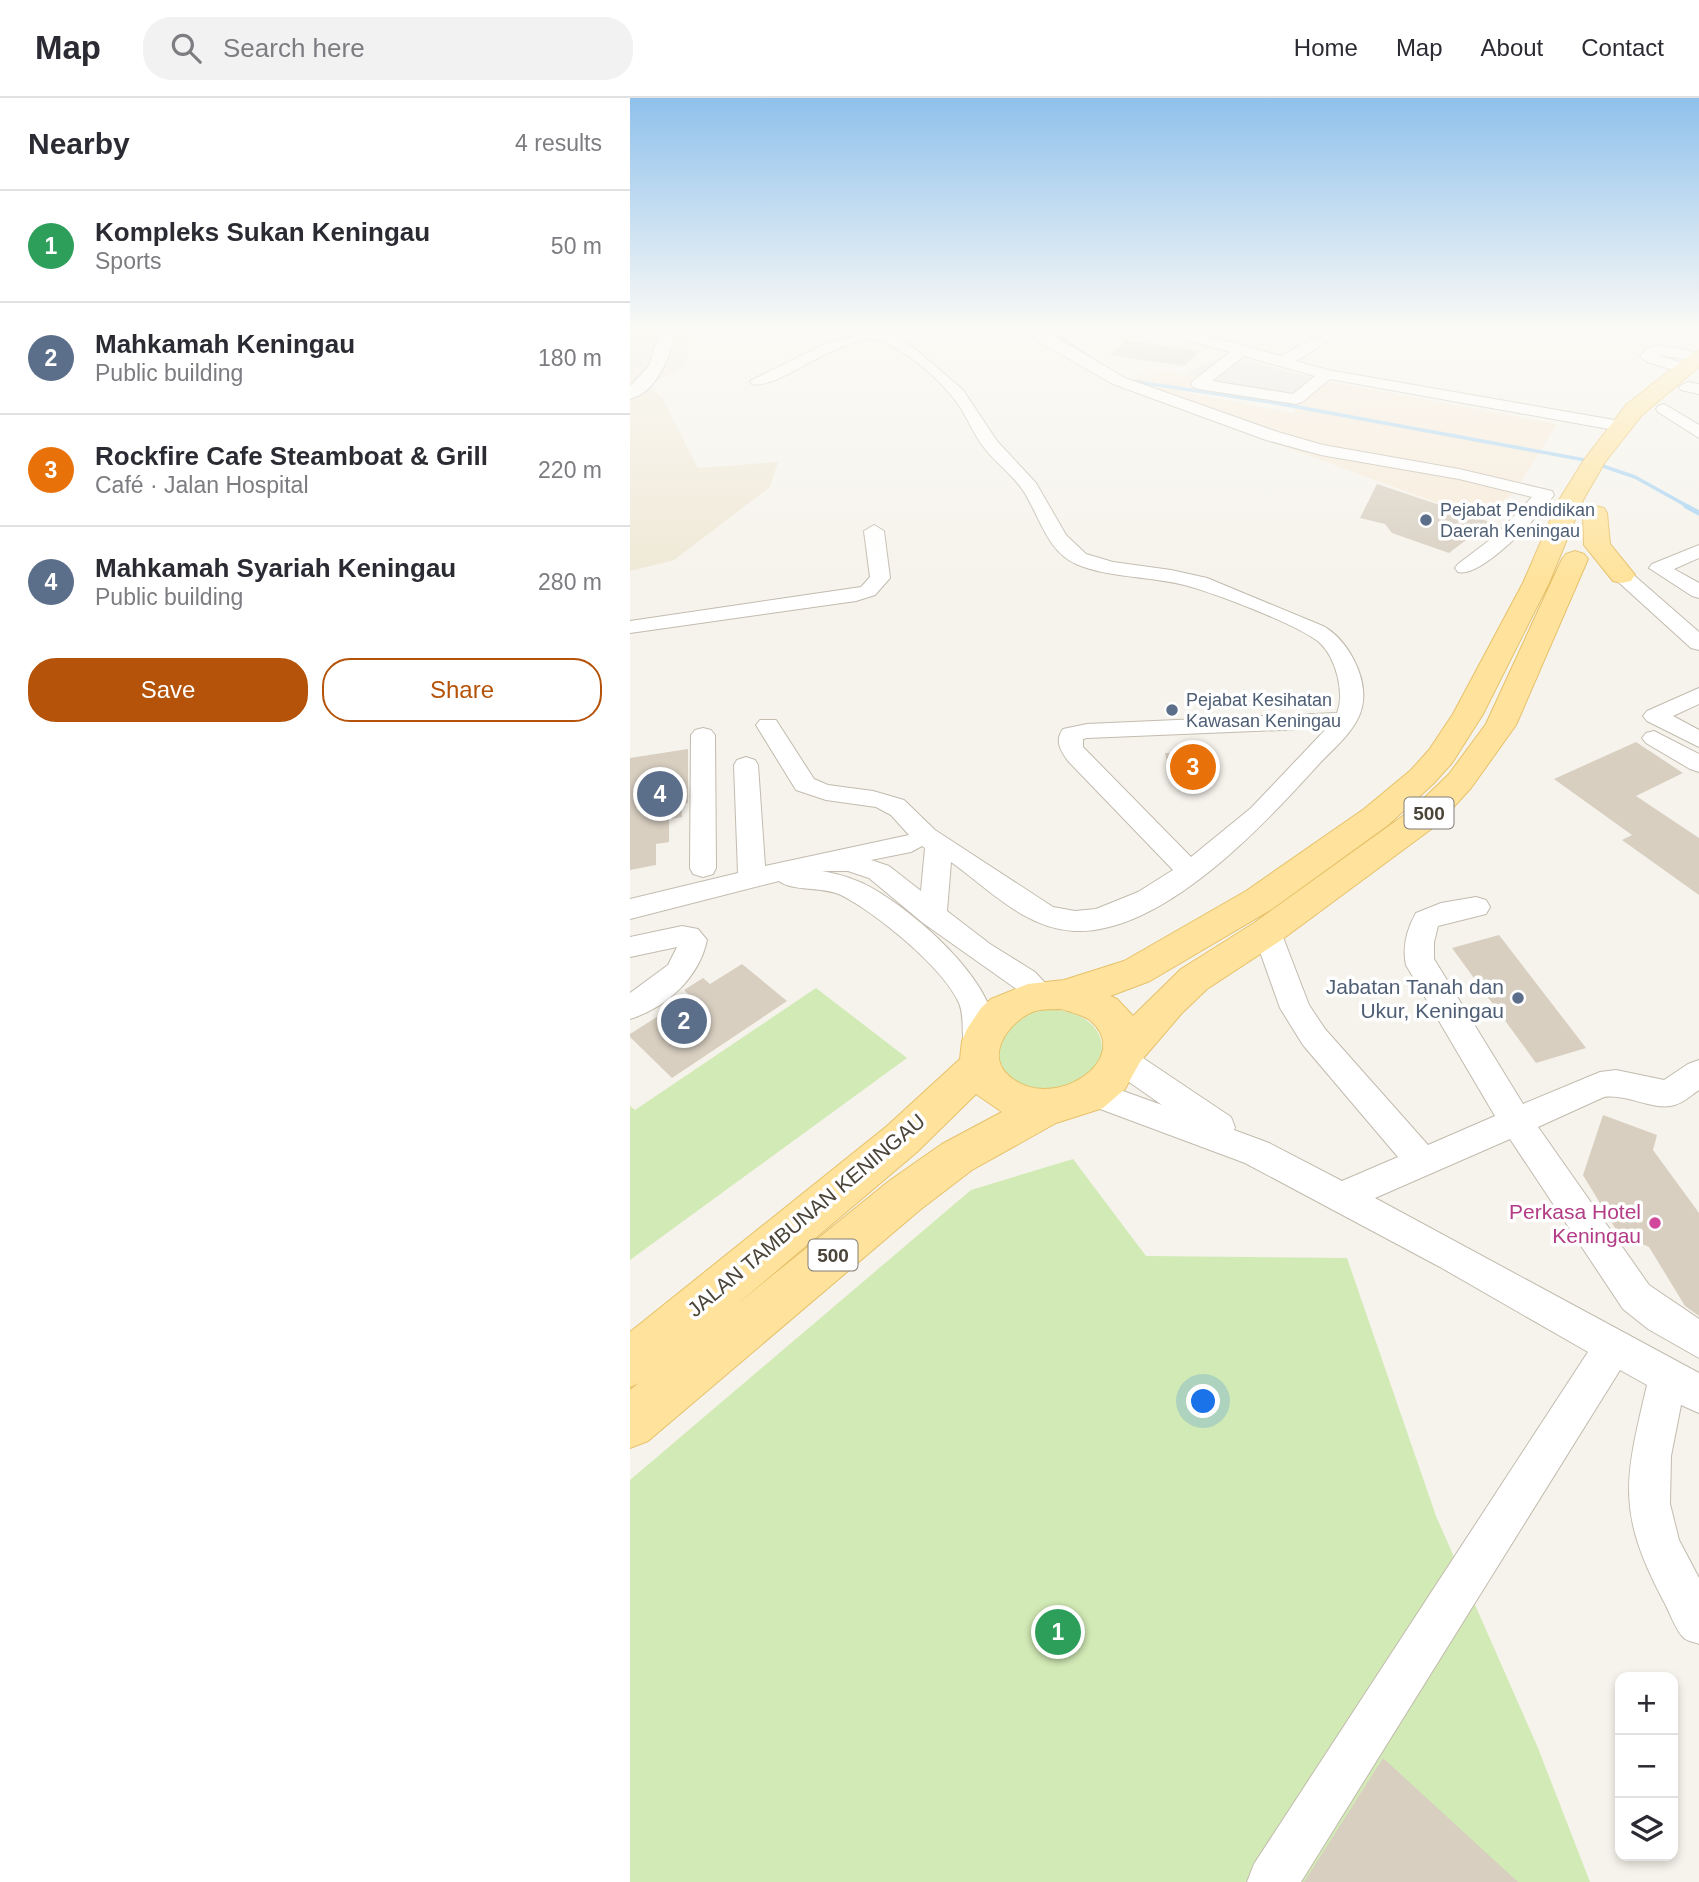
<!DOCTYPE html>
<meta charset="utf-8">
<style>
body{margin:0;font-family:Helvetica,sans-serif;background:#f2f2f3;color:#2b2b33}
.controls{position:absolute;right:21px;bottom:21px;display:grid;overflow:hidden;border-radius:14px;box-shadow:0 4px 10px #0003}
.controls button{width:63px;height:63px;display:grid;place-items:center;padding:0;border:0;border-bottom:2px solid #e1e1e2;background:#fff;color:#2b2b33;font:35px sans-serif}
.you{position:absolute;left:574px;top:1304px;width:24px;height:24px;margin:-18px;border:5px solid #fff;border-radius:50%;background:#1a73e8;box-shadow:0 0 0 10px #1a73e833}
.badge{display:grid;place-items:center;width:46px;height:46px;border-radius:50%;background:#b45309;color:#fff;font-size:23px;font-weight:700}
.pin{position:absolute;translate:-50% -50%;border:4px solid #fff;box-shadow:0 2px 7px #0006}
.list{margin:0;padding:0;list-style:none}
h2{display:flex;justify-content:space-between;align-items:center;height:91px;margin:0;padding:0 28px;font-size:30px}
h2 small{font-size:23px;font-weight:400;color:#7c7c81}
.list li{display:grid;grid-template-columns:46px 1fr auto;gap:21px;align-items:center;box-sizing:border-box;height:112px;padding:0 28px;border-top:2px solid #e1e1e2}
.list b{display:block;font-size:26px;white-space:nowrap}
.list p{margin:0;font-size:23px;white-space:nowrap;color:#7c7c81}
.list em{font-size:23px;font-style:normal;color:#7c7c81}
.actions{display:flex;gap:14px;padding:21px 28px}
.actions a{flex:1;padding:16px 0;border:2px solid #b45309;border-radius:28px;text-align:center;font-size:24px;color:#b45309}
.actions .main{background:#b45309;color:#fff}
.icon{flex:none;width:38px;height:38px;fill:none;stroke:currentColor;stroke-width:2;stroke-linecap:round;stroke-linejoin:round}
.map{position:relative;flex:none;width:1069px;height:1784px;overflow:hidden}
header{display:flex;align-items:center;gap:42px;box-sizing:border-box;height:98px;padding:0 35px;background:#fff;border-bottom:2px solid #e1e1e2}
header strong{font-size:33px}
nav{display:flex;gap:38px;margin-inline-start:auto;font-size:24px}
.search{width:490px;height:63px;background:#f2f2f3;display:flex;align-items:center;gap:18px;box-sizing:border-box;padding:0 24px;border-radius:28px;color:#7c7c81;font-size:26px}
main{display:flex}
aside{flex:1;background:#fff}
.map>svg:first-child{display:block}
</style>
<header>
<strong>Map</strong>
<div class="search"><svg class="icon" aria-label="search" viewBox="0 0 24 24"><circle cx="10" cy="10" r="6"/><path d="M15 15l6 6"/></svg>Search here</div>
<nav><a>Home</a><a>Map</a><a>About</a><a>Contact</a></nav>
</header>
<main>
<aside>
<h2>Nearby<small>4 results</small></h2>
<ul class="list">
<li><span class="badge" style="background:#2e9e5b">1</span><div><b>Kompleks Sukan Keningau</b><p>Sports</p></div><em>50 m</em></li>
<li><span class="badge" style="background:#5c6f8a">2</span><div><b>Mahkamah Keningau</b><p>Public building</p></div><em>180 m</em></li>
<li><span class="badge" style="background:#e8710a">3</span><div><b>Rockfire Cafe Steamboat &amp; Grill</b><p>Café · Jalan Hospital</p></div><em>220 m</em></li>
<li><span class="badge" style="background:#5c6f8a">4</span><div><b>Mahkamah Syariah Keningau</b><p>Public building</p></div><em>280 m</em></li>
</ul>
<div class="actions"><a class="main">Save</a><a>Share</a></div>
</aside>
<div class="map">
<svg width="1069" height="1784" viewBox="0 0 1069 1784">
<rect width="100%" height="100%" fill="#f6f3ec"/>
<polygon fill="#f7ead8" points="517,270 570,279 555,294 663,315 695,283 927,326 884,395 849,420 496,291"/>
<polygon fill="#efe8d6" points="0,230 55,230 65,237 52,270 17,288 31,298 68,370 148,364 140,389 44,462 0,473"/>
<g fill="#d2eab5">
<polygon points="186,890 277,960 0,1162 0,1008 5,1012"/>
<path d="M414 911C496 912 486 991 415 993 410 993 403 995 398 993 389 991 378 981 370 976 368 968 363 957 363 949 365 928 397 915 414 911Z"/>
<polygon points="443,1061 516,1158 717,1160 806,1418 908,1650 960,1784 0,1784 0,1382 341,1092"/>
</g>
<polygon fill="#e5e3e0" points="595,257 695,283 671,307 561,287 570,279 556,276"/>
<g fill="none" stroke-linecap="round" stroke-linejoin="round">
<g stroke="#a9d4f2" stroke-width="3.5">
<polyline points="417,230 466,264"/>
<polyline points="501,283 640,304 955,362 1005,379 1059,409"/>
</g>
<polyline stroke="#a9d4f2" stroke-width="5" points="1056,408 1069,415"/>
</g>
<g fill="#d8cfc1">
<polygon points="496,242 570,253 554,268 480,257"/>
<polygon points="747,386 860,424 819,455 762,435 755,426 730,420"/>
<polygon points="1006,644 1053,675 1006,698 1069,740 1069,797 992,742 1002,737 924,681"/>
<polygon points="58,651 58,705 51,706 52,719 39,721 39,744 26,746 26,767 0,772 0,660"/>
<polygon points="564,654 568,678 540,679 535,655"/>
<polygon points="869,837 956,950 906,965 822,850"/>
<polygon points="112,866 157,903 42,980 0,939 0,936 60,898 54,892 73,880 80,886"/>
<polygon points="973,1017 1027,1037 1023,1052 1069,1115 1069,1218 1055,1208 1019,1149 988,1135 953,1077"/>
<polygon points="753,1660 888,1784 674,1784"/>
</g>
<g fill="none" stroke-linecap="round" stroke-linejoin="round">
<defs>
<g id="minor">
<path d="M31 230H45C42 255 28 294 0 301V288L19 268Z"/>
<path d="M394 230H410L495 280 648 334 693 347 829 371 922 393 924 397C910 417 852 480 828 474L825 470 828 466 865 438 902 399 829 381 691 357 636 342 483 286 413 246Z"/>
<path d="M523 230H547L651 258 702 230H720L666 263 698 272 990 323 998 328 990 333 700 281 672 304 666 306 569 291 563 289 561 286 563 283 600 254 525 233ZM614 258 685 278 663 296 582 283Z"/>
<path d="M242 233 257 235 283 249 333 292 367 343 406 385 436 437 456 456 483 464 541 472 577 480 693 528C717 541 739 580 732 609 727 632 703 651 688 667 634 727 532 837 444 833 394 830 359 791 321 764L317 813 360 846 405 874 426 897 422 905 411 908 400 905 385 890 293 825 239 780 218 773H192C209 776 226 781 242 790 285 814 390 901 360 958L349 961 338 958C329 941 336 922 329 905 313 869 246 815 211 797 192 788 163 794 149 783L0 821V801L108 775 104 667 107 662 116 659 125 662 128 667 135 768 279 737 261 717 246 709 196 702 166 692 126 627 130 622H146L184 681 198 687 243 693 274 702 305 732 423 809 445 813 466 811 508 794 543 772 438 663C431 653 424 643 433 631L457 626 707 615C715 595 706 561 691 546 673 528 577 492 550 486 516 478 479 480 446 466 417 453 410 419 394 394 384 378 367 366 355 351 344 337 338 321 328 306 311 282 278 253 250 243 217 231 148 293 122 286L120 283 195 246ZM697 630 621 710 561 759 453 649V641L457 640ZM292 748 295 750 291 793 259 768 241 762 281 754Z"/>
<polygon points="1031,247 1069,255 1069,263 1027,257 1059,267 1062,270 1054,275 1017,264 1010,258 1017,250"/>
<polygon points="1057,284 1069,286 1069,296 1051,292 1049,289"/>
<polygon points="1034,306 1069,327 1069,340 1028,314 1026,311 1028,308"/>
<polygon points="244,427 254,433 260,480 245,497 226,503 0,535 0,523 231,489 240,479 234,433"/>
<polygon points="1069,447 1069,460 1044,471 1069,485 1069,500 1062,498 1019,470 1022,466"/>
<polygon points="992,471 999,473 1069,534 1069,552 1061,550 985,481 982,477 985,473"/>
<polygon points="1069,590 1069,606 1043,618 1069,632 1069,649 1017,623 1013,618 1017,613"/>
<polygon points="73,630 81,632 85,637 86,770 83,776 73,779 63,776 60,770 61,637 65,632"/>
<polygon points="1024,633 1069,656 1069,674 1060,671 1016,645 1012,640 1016,635"/>
<path d="M846 799 856 802 860 809 856 816 808 828 804 844V861L893 1006 970 974 986 972 1034 982 1058 966 1069 962V992C1060 998 1051 1007 1040 1008 1020 1011 996 996 974 999L908 1029 1019 1187 1069 1221V1260L1018 1231 993 1211 880 1041 745 1100 1069 1275V1315L1051 1307 1041 1358 1040 1406 1049 1442 1069 1480V1546C1065 1544 1057 1543 1054 1540 1045 1532 1039 1512 1033 1502 986 1413 995 1381 1017 1287L990 1272 671 1784H617L624 1766 958 1254 810 1169 615 1065 454 1005 449 996 454 987 465 983 532 1007 482 972 477 963 482 954 493 951 504 954 601 1019 605 1029 604 1032 639 1045 712 1083 768 1059 673 947 650 910 623 834 627 827 637 824 647 827 651 834 679 907 695 931 798 1047 865 1018 776 867C772 849 777 831 786 815L811 805Z"/>
<path d="M52 828 68 831 77 842C69 880 36 910 0 921V895L38 867 47 849 0 859V839Z"/>
</g>
<g id="major">
<path d="M1069 253V269L1012 317 975 364 953 402 919 485 853 616 822 665 803 686 758 727 642 811 520 883 480 898 487 901 503 918 551 871 624 825 784 710 819 676 856 626 932 461 936 456 945 453 954 456 958 461 886 627 841 690 808 726 650 843 577 891 552 915 510 964 495 991 473 1010 426 1025 342 1072 291 1111 18 1343 0 1350V1292L9 1285 0 1289V1234L257 1028 330 961 332 943 337 931 351 910 361 901 398 886 434 882 494 863 616 793 734 711 781 672 799 652 823 616 893 485 929 402 954 362 996 307 1062 255ZM431 911C440 914 454 917 461 923 505 962 420 1018 377 976 355 954 382 921 405 913 413 911 423 911 431 911ZM346 996 372 1014 312 1046 259 1083 105 1208 287 1054Z"/>
<polygon points="965,408 974,410 977,415 980,446 1005,477 1001,483 992,485 983,483 954,447 953,415 956,410"/>
</g>
</defs>
<use href="#minor" stroke="#c2bbae" stroke-width="2"/>
<use href="#major" stroke="#e6c16a" stroke-width="2"/>
<use href="#minor" fill="#fff" fill-rule="evenodd"/>
<use href="#major" fill="#ffe39c" fill-rule="evenodd"/>
</g>
<linearGradient id="sky" x2="0" y2="1"><stop stop-color="#8fc1ec"/><stop offset="0.48" stop-color="#fbfaf6"/><stop offset="1" stop-color="#fbfaf6" stop-opacity="0"/></linearGradient>
<rect width="1069" height="480" fill="url(#sky)"/>
<g fill="#5c6f8a" stroke="#fff" stroke-width="2.5">
<circle cx="796" cy="422" r="7"/>
<circle cx="542" cy="612" r="7"/>
<circle cx="888" cy="900" r="7"/>
</g>
<circle fill="#d1479c" stroke="#fff" stroke-width="2.5" cx="1025" cy="1125" r="7"/>
<g text-anchor="middle" dominant-baseline="central" stroke-width="7" stroke-linejoin="round" paint-order="stroke">
<g font-size="18" fill="#4e5e75" stroke="#fff" text-anchor="start">
<text x="810" y="412">Pejabat Pendidikan<tspan x="810" dy="21">Daerah Keningau</tspan></text>
<text x="556" y="602">Pejabat Kesihatan<tspan x="556" dy="21">Kawasan Keningau</tspan></text>
</g>
<g fill="#fff" stroke="#817c74" stroke-width="2">
<rect x="774.5" y="699.5" width="49" height="31" rx="5"/>
<rect x="178.5" y="1141.5" width="49" height="31" rx="5"/>
</g>
<g font-size="19" font-weight="bold" fill="#4b4439">
<text x="799" y="715">500</text>
<text x="203" y="1157">500</text>
</g>
<g font-size="21" fill="#4e5e75" stroke="#fff" text-anchor="end">
<text x="874" y="888">Jabatan Tanah dan<tspan x="874" dy="24">Ukur, Keningau</tspan></text>
</g>
<g font-size="21" fill="#b23c85" stroke="#fff" text-anchor="end">
<text x="1011" y="1113">Perkasa Hotel<tspan x="1011" dy="24">Keningau</tspan></text>
</g>
<g font-size="21" fill="#4b4439" stroke="#fff">
<text transform="translate(176 1117) rotate(-40)">JALAN TAMBUNAN KENINGAU</text>
</g>
</g>
</svg>
<div class="controls">
<button>+</button>
<button>−</button>
<button><svg class="icon" aria-label="layers" viewBox="0 0 24 24"><path d="M12 4l9 5-9 5-9-5zM3 14l9 5 9-5"/></svg></button>
</div>
<div class="you"></div>
<div class="pin badge" style="left:428px;top:1534px;background:#2e9e5b">1</div>
<div class="pin badge" style="left:54px;top:923px;background:#5c6f8a">2</div>
<div class="pin badge" style="left:563px;top:669px;background:#e8710a">3</div>
<div class="pin badge" style="left:30px;top:696px;background:#5c6f8a">4</div>
</div>
</main>
